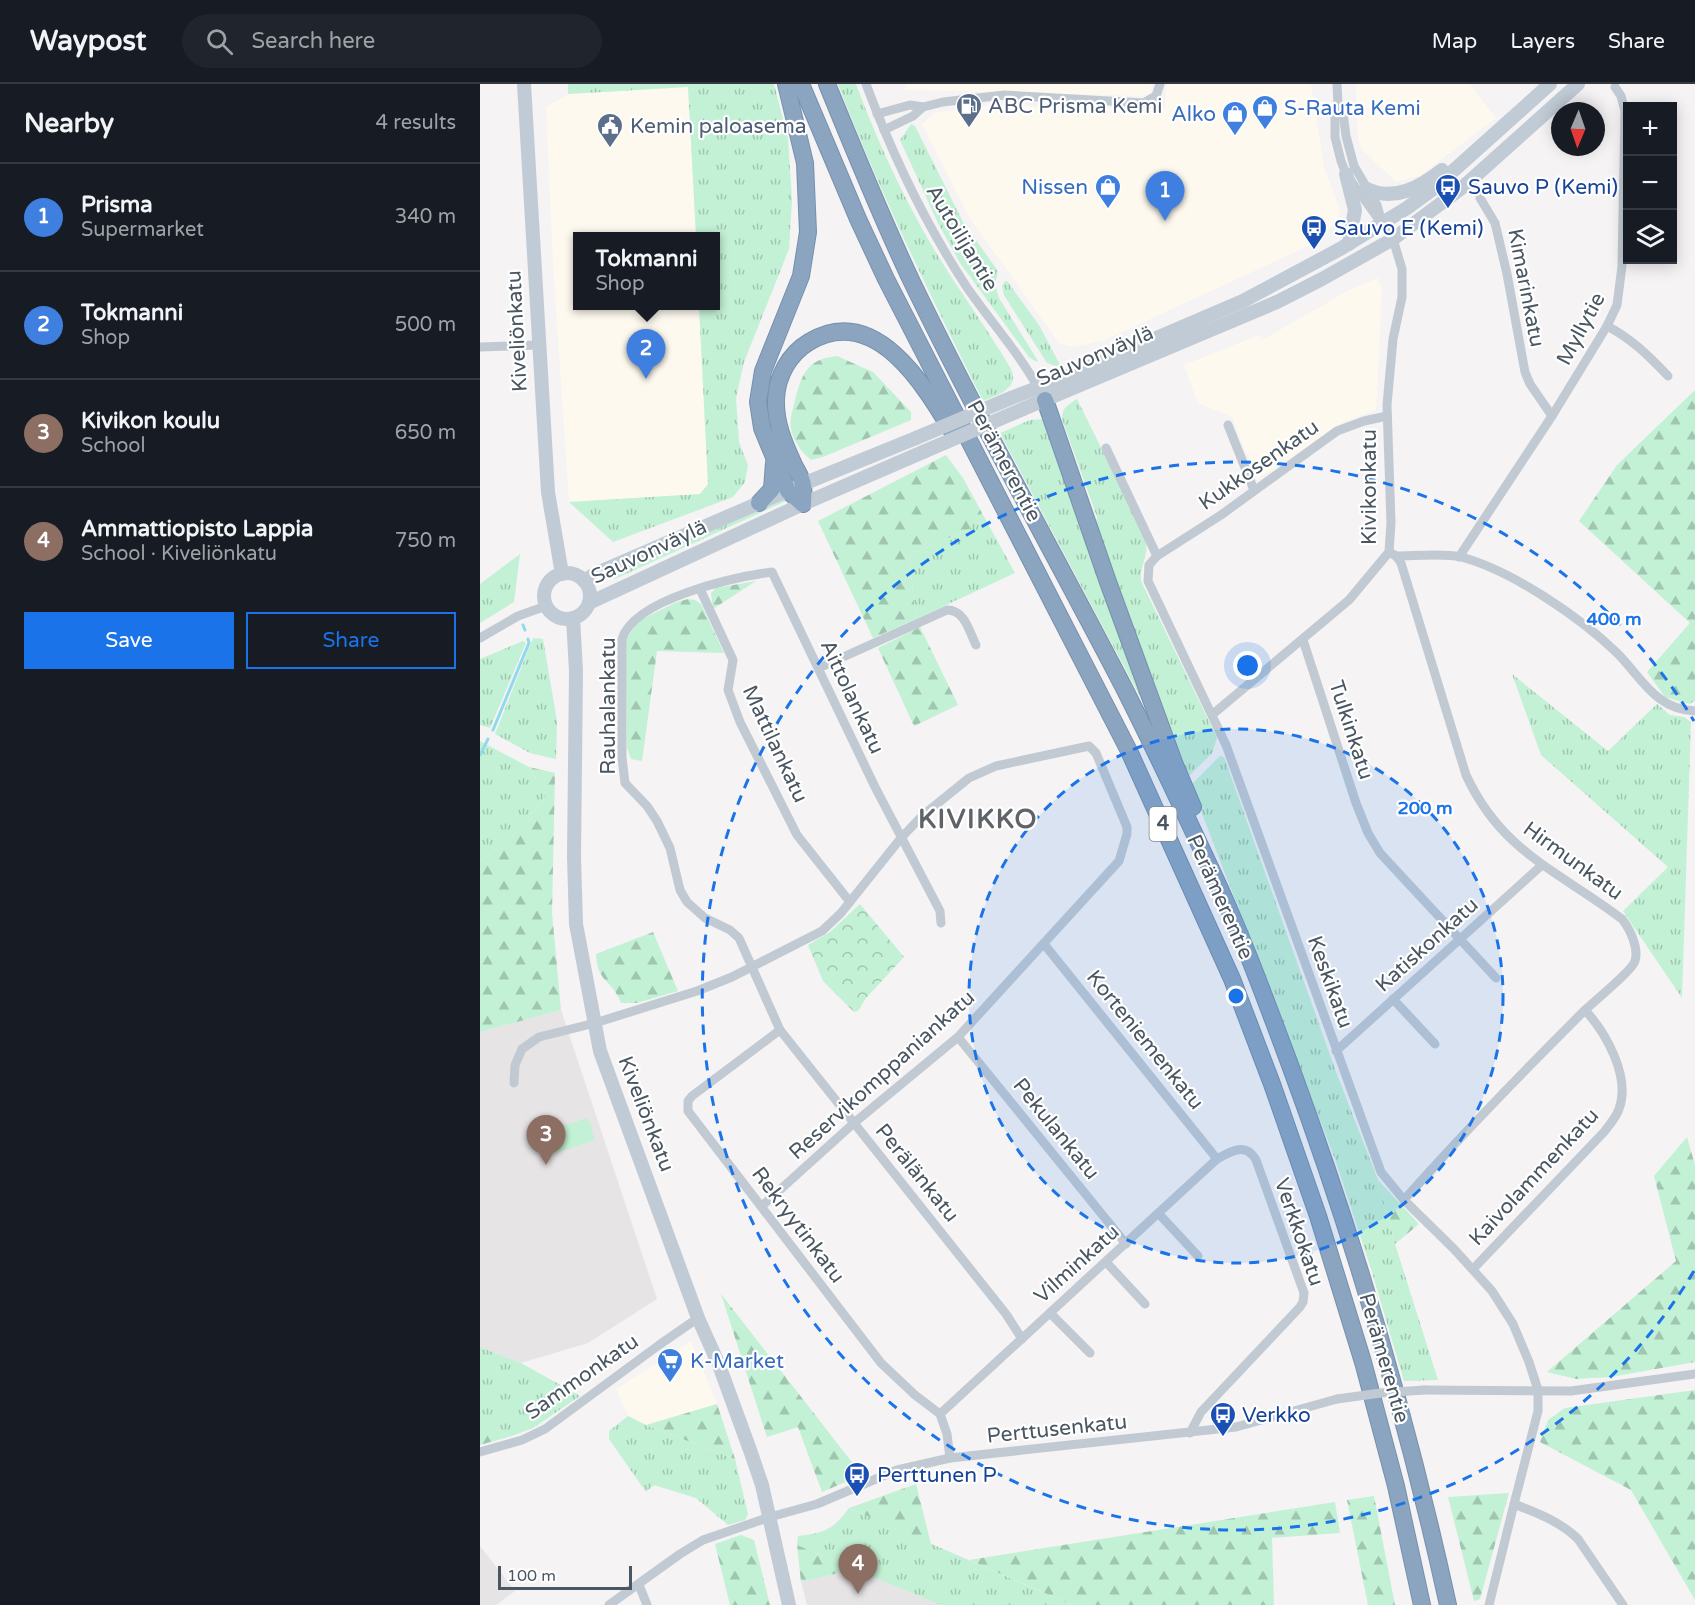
<!DOCTYPE html>
<meta charset="utf-8">
<style>
body{margin:0;font-family:"Varela Round",sans-serif;background:#20242c;color:#f1f3f6}
.controls{position:absolute;right:18px;top:18px;display:grid;overflow:hidden;border-radius:0px;box-shadow:0 3px 15px #0003}
.controls button{width:54px;height:54px;display:grid;place-items:center;padding:0;border:0;border-bottom:2px solid #363941;background:#171b24;color:#f1f3f6;font:30px sans-serif}
.compass{position:absolute;left:1071px;top:18px;width:54px;height:54px;border-radius:50%;background:#171b24;box-shadow:0 3px 15px #0003;rotate:182deg}
.scale{position:absolute;left:18px;bottom:15px;width:134px;box-sizing:border-box;padding-left:6px;border:3px solid #4a5661;border-top:0;font-size:16px;line-height:21px;white-space:nowrap;color:#4a5661;-webkit-text-stroke:4px #fff;paint-order:stroke}
.you{position:absolute;left:768px;top:582px;width:21px;height:21px;margin:-15px;border:4px solid #fff;border-radius:50%;background:#1a73e8;box-shadow:0 0 0 9px #1a73e833}
.badge{display:grid;place-items:center;width:39px;height:39px;border-radius:50%;background:#1a73e8;color:#fff;font-size:20px;font-weight:700}
.pin{position:absolute;translate:-50% -50px;filter:drop-shadow(0 2px 3px #0008)}
.pin::after{content:'';position:absolute;top:32px;width:21px;height:18px;background:inherit;clip-path:polygon(0 0,100% 0,50% 100%)}
.popup{position:absolute;left:93px;top:148px;width:147px;height:78px;box-sizing:border-box;display:grid;place-content:center;border-radius:0px;background:#171b24;filter:drop-shadow(0 2px 4px #0005);font-size:20px;white-space:nowrap;color:#9ea1a6}
.popup b{font-size:22px;color:#f1f3f6}
.popup::after{content:'';position:absolute;left:50%;top:100%;margin-left:-12px;border:12px solid transparent;border-top-color:#171b24}
.list{margin:0;padding:0;list-style:none}
h2{display:flex;justify-content:space-between;align-items:center;height:78px;margin:0;padding:0 24px;font-size:26px}
h2 small{font-size:20px;font-weight:400;color:#9ea1a6}
.list li{display:grid;grid-template-columns:39px 1fr auto;gap:18px;align-items:center;box-sizing:border-box;height:108px;padding:0 24px;border-top:2px solid #363941}
.list b{display:block;font-size:22px;white-space:nowrap}
.list p{margin:0;font-size:20px;white-space:nowrap;color:#9ea1a6}
.list em{font-size:20px;font-style:normal;color:#9ea1a6}
.actions{display:flex;gap:12px;padding:18px 24px}
.actions a{flex:1;padding:14px 0;border:2px solid #1a73e8;border-radius:0px;text-align:center;font-size:21px;color:#1a73e8}
.actions .main{background:#1a73e8;color:#fff}
.icon{flex:none;width:33px;height:33px;fill:none;stroke:currentColor;stroke-width:2;stroke-linecap:round;stroke-linejoin:round}
.map{position:relative;flex:none;width:1215px;height:1521px;overflow:hidden}
header{display:flex;align-items:center;gap:36px;box-sizing:border-box;height:84px;padding:0 30px;background:#171b24;border-bottom:2px solid #363941}
header strong{font-size:28px}
nav{display:flex;gap:33px;margin-inline-start:auto;font-size:21px}
.search{width:420px;height:54px;background:#20242c;display:flex;align-items:center;gap:15px;box-sizing:border-box;padding:0 21px;border-radius:33px;color:#9ea1a6;font-size:22px}
main{display:flex}
aside{flex:1;background:#171b24}
.map>svg:first-child{display:block}
</style>
<header>
<strong>Waypost</strong>
<div class="search"><svg class="icon" aria-label="search" viewBox="0 0 24 24"><circle cx="10" cy="10" r="6"/><path d="M15 15l6 6"/></svg>Search here</div>
<nav><a>Map</a><a>Layers</a><a>Share</a></nav>
</header>
<main>
<aside>
<h2>Nearby<small>4 results</small></h2>
<ul class="list">
<li><span class="badge" style="background:#3f7fe0">1</span><div><b>Prisma</b><p>Supermarket</p></div><em>340 m</em></li>
<li><span class="badge" style="background:#3f7fe0">2</span><div><b>Tokmanni</b><p>Shop</p></div><em>500 m</em></li>
<li><span class="badge" style="background:#8d6e63">3</span><div><b>Kivikon koulu</b><p>School</p></div><em>650 m</em></li>
<li><span class="badge" style="background:#8d6e63">4</span><div><b>Ammattiopisto Lappia</b><p>School · Kiveliönkatu</p></div><em>750 m</em></li>
</ul>
<div class="actions"><a class="main">Save</a><a>Share</a></div>
</aside>
<div class="map">
<svg width="1215" height="1521" viewBox="0 0 1215 1521">
<defs>
<pattern id="grass-tufts" width="24" height="20" patternUnits="userSpaceOnUse" patternTransform="scale(1.5)"><rect width="24" height="20" fill="#c3f1d5"/><path d="M3 7l-1-3M5 7V3M7 7l1-3M15 17l-1-3M17 17v-4M19 17l1-3" fill="none" stroke="#a0c6b0"/></pattern>
<pattern id="forest-firs" width="22" height="20" patternUnits="userSpaceOnUse" patternTransform="scale(1.5)"><rect width="22" height="20" fill="#c3f1d5"/><path d="M5 1l3.5 6h-7zM16 11l3.5 6h-7z" fill="#a0c6b0"/></pattern>
<pattern id="park-crowns" width="20" height="18" patternUnits="userSpaceOnUse" patternTransform="scale(1.5)"><rect width="20" height="18" fill="#c3f1d5"/><path d="M2 6a3 3 0 1 1 6 0M12 15a3 3 0 1 1 6 0" fill="none" stroke="#a0c6b0"/></pattern>
</defs>
<rect width="100%" height="100%" fill="#f5f3f3"/>
<g fill="#fdf9ef">
<polygon points="425,0 673,0 670,9 662,12 425,6"/>
<polygon points="686,0 831,0 844,83 860,125 858,135 839,157 623,257 592,263 579,259 489,133 442,40 454,29 516,21 685,25"/>
<polygon points="876,0 990,0 1016,34 941,91 916,98 881,65 878,54"/>
<polygon points="208,3 216,152 97,152 97,222 219,222 228,400 220,410 89,418 73,182 66,23 88,10"/>
<polygon points="898,194 902,207 896,326 864,338 777,396 752,333 718,319 704,281 779,251 782,256 871,205"/>
<polygon points="211,1257 237,1320 166,1341 148,1332 136,1305"/>
</g>
<g fill="#e6e4e5">
<polygon points="81,926 177,1215 108,1259 41,1279 0,1263 0,948"/>
<polygon points="0,1462 35,1507 16,1521 0,1521"/>
<polygon points="375,1485 460,1521 327,1521 321,1498"/>
</g>
<g fill="url(#grass-tufts)">
<polygon points="88,0 294,0 308,55 312,116 309,165 264,278 256,314 259,358 268,381 265,398 253,413 133,458 89,418 220,410 228,400 219,222 235,222 235,152 216,152 208,3 88,10"/>
<path d="M358 0H376C395 51 418 102 445 150 471 196 504 239 531 285 540 304 518 311 503 317 451 213 400 109 358 0Z"/>
<polygon points="431,40 435,42 483,138 518,187 515,201 519,214 558,277 557,278 549,273 480,179 458,139 420,56"/>
<polygon points="525,197 527,197 559,241 580,281 576,282 567,279 524,211 522,202"/>
<path d="M597 315 665 453C670 473 660 477 661 497L737 654 732 669 708 693 616 441 617 433 582 335C582 323 588 321 597 315Z"/>
<polygon points="565,335 666,624 520,349 550,336"/>
<polygon points="307,414 308,416 135,495 132,491"/>
<polygon points="502,429 535,489 436,535 429,471 489,445"/>
<polygon points="40,470 34,518 0,539 0,500"/>
<polygon points="53,554 63,555 77,637 76,675 50,669 15,650"/>
<polygon points="43,557 46,559 10,644 0,641 0,575"/>
<polygon points="1032,590 1128,667 1177,620 1190,631 1204,633 1211,638 1202,914 1143,827 1188,783 1061,671"/>
<polygon points="0,657 49,683 66,712 29,757 0,777"/>
<polygon points="740,672 744,673 856,988 898,1096 915,1160 958,1296 924,1297 891,1185 855,1075 711,701"/>
<polygon points="0,1263 41,1279 100,1312 53,1344 32,1352 0,1338"/>
<polygon points="148,1332 166,1341 255,1375 268,1430 265,1436 248,1441 216,1414 174,1401 166,1408 129,1355 129,1347"/>
<path d="M369 1424 592 1521H460L317 1461 318 1452C344 1449 353 1446 369 1424Z"/>
</g>
<g fill="url(#forest-firs)">
<path d="M357 272 393 288 431 328V336L343 373 331 376C322 369 312 355 311 344 309 335 313 325 315 316 322 290 327 275 357 272Z"/>
<polygon points="1215,306 1215,617 1209,620 1185,613 1167,588 1210,539 1099,437 1137,381"/>
<polygon points="466,371 483,394 502,429 489,445 429,471 436,535 393,554 338,437"/>
<polygon points="276,497 233,525 231,509 236,504"/>
<polygon points="208,515 215,516 221,520 244,569 177,567 162,677 151,675 147,664 146,556 158,537 197,518"/>
<polygon points="440,543 478,621 434,642 398,564"/>
<polygon points="49,683 75,689 72,829 81,926 0,948 0,777 29,757 66,712"/>
<path d="M173 848 198 907 157 919H141C132 895 117 899 116 870Z"/>
<polygon points="1207,1053 1215,1081 1215,1278 1131,1293 1096,1295 1067,1288 1196,1177 1174,1092"/>
<polygon points="898,1096 939,1140 915,1160"/>
<polygon points="241,1210 382,1391 342,1408 318,1343 287,1353"/>
<polygon points="1215,1306 1215,1516 1151,1406 1060,1358 1068,1336 1085,1324"/>
<polygon points="237,1320 255,1375 166,1341"/>
<polygon points="0,1338 32,1352 0,1361"/>
<polygon points="436,1400 451,1460 369,1424"/>
<polygon points="1029,1409 1000,1515 994,1517 968,1413"/>
<polygon points="894,1412 915,1521 888,1521 867,1416"/>
<polygon points="855,1418 860,1449 792,1454 794,1521 592,1521 489,1476"/>
<polygon points="261,1451 274,1456 290,1521 250,1521 235,1460"/>
<polygon points="317,1461 375,1485 321,1498"/>
</g>
<polygon fill="url(#park-crowns)" points="380,820 424,873 386,914 378,927 374,928 343,897 328,861 350,848"/>
<polygon fill="#c3f1d5" points="108,1034 115,1056 73,1070 66,1047"/>
<g fill="none" stroke-linecap="round" stroke-linejoin="round">
<g stroke="#90daee" stroke-width="3">
<polyline points="43,541 45,546"/>
<polyline points="13,646 49,559 48,555"/>
<polyline points="0,671 8,655"/>
</g>
<defs>
<g id="highway">
<polyline points="306,0 325,79 328,148 321,192 283,287 278,318 282,344 308,407 323,420"/>
<polyline points="321,0 378,135 406,195 649,667 752,895 792,1000 838,1132 883,1278 916,1402 942,1521"/>
<path d="M347 0C374 66 401 133 432 198 498 335 573 467 643 602 673 661 701 721 729 781 760 846 785 914 810 981 875 1157 928 1338 968 1521"/>
<polyline points="565,316 628,498 695,681 713,723"/>
<polyline points="279,419 292,405 294,379"/>
<path d="M323 420C323 414 324 407 323 401 322 394 317 387 314 381 304 359 295 339 296 315 297 292 309 270 329 258 395 218 445 302 473 349"/>
</g>
</defs>
<use href="#highway" stroke="#7690ad" stroke-width="18"/>
<g stroke="#c1cad2" stroke-width="9">
<path d="M386 0C412 70 445 139 486 202 510 237 540 270 560 307"/>
<polyline points="858,22 863,29 866,52 874,82 897,121 901,135"/>
<polyline points="397,30 430,21 443,23 463,18 524,11 664,19 676,12 680,0"/>
<polyline points="404,46 433,32 443,23"/>
<polyline points="1000,114 1015,139 1027,190 1045,288 1050,300 1072,332"/>
<path d="M1127 242C1152 255 1169 272 1188 292"/>
<polyline points="0,263 59,261"/>
<path d="M907 332 884 337 857 347 741 431 677 472 669 481 668 497 746 661 901 1088 924 1116 974 1165 1012 1207 1033 1240 1049 1278 1058 1306V1327L1034 1420C1057 1429 1081 1438 1098 1455L1143 1521"/>
<polyline points="748,341 774,406"/>
<polyline points="626,364 677,472"/>
<path d="M909 468 916 472 921 479 986 691C1022 769 1079 787 1142 835 1150 845 1159 864 1155 877 1152 887 1113 918 1103 928 1042 989 981 1051 924 1116"/>
<path d="M916 472C934 472 965 469 981 473 1031 486 1100 533 1137 569 1162 594 1175 625 1215 627"/>
<polyline points="979,473 1072,332 1127,242 1137,221 1142,182 1145,27 1141,12 1135,3"/>
<polyline points="220,505 253,576 248,606 260,638 317,751 370,818"/>
<polyline points="0,554 38,532 66,522"/>
<polyline points="823,556 876,719 888,749 900,769 1016,894"/>
<path d="M339 584 467 526C485 526 489 547 496 561"/>
<polyline points="733,630 869,516 909,468 911,439 907,321 913,255 922,213 922,185 913,155 866,90 861,77 855,53 855,30 858,22 857,0"/>
<path d="M461 839 460 827 395 703 292 488C254 493 154 515 142 555V673L145 699 167 722 177 737 190 764 200 806 207 818 225 834 250 846 259 854 300 946 526 1230 542 1255"/>
<polyline points="564,860 737,1075"/>
<polyline points="913,915 955,960"/>
<polyline points="300,946 212,1012 208,1017 208,1027 401,1279 435,1311 460,1330 467,1350 470,1374"/>
<polyline points="478,953 646,1160"/>
<polyline points="856,967 1062,781"/>
<polyline points="34,999 35,981 42,965 59,953 115,939 217,907 252,893 342,847 361,829 421,754 442,732 489,694 516,682 609,662 616,669 647,743 647,750 639,777 478,953 374,1039 282,1122"/>
<polyline points="679,1130 718,1172"/>
<polyline points="626,1178 665,1220"/>
<path d="M993 1185 1124 1048C1129 1041 1136 1034 1139 1025 1151 993 1126 949 1105 926"/>
<polyline points="570,1229 610,1269"/>
<polyline points="944,1306 1091,1307 1215,1290"/>
<path d="M460 1330 737 1075C751 1067 766 1058 776 1076L824 1209 823 1218 820 1223 721 1328 710 1349"/>
<polyline points="0,1368 42,1356 65,1345 179,1261 218,1234"/>
<polyline points="159,1501 167,1521"/>
<polyline points="129,1521 200,1470 223,1456 290,1433 337,1420 417,1386 470,1374 756,1343 857,1315"/>
<polyline points="1009,1521 1034,1420"/>
</g>
<g stroke="#c1cbd6" stroke-width="14">
<polyline points="44,0 68,408 82,490"/>
<polyline points="866,90 875,126 869,160"/>
<path d="M887 105C915 118 940 103 962 86"/>
<polyline points="531,314 581,295 763,217 860,165 927,124 953,105 1070,0"/>
<polyline points="543,325 797,218 842,195 913,155 983,103 1098,0"/>
<circle cx="87" cy="512" r="23"/>
<polyline points="104,497 115,490 323,400 436,354"/>
<polyline points="109,519 323,420 443,368"/>
<polyline points="93,534 96,587 94,773 96,840 120,967 218,1234 239,1281 270,1366 282,1401 309,1521"/>
</g>
<use href="#highway" stroke="#8ba5c1" stroke-width="16"/>
<polyline stroke="#c1cad2" stroke-width="9" points="857,1315 901,1309 944,1306"/>
<g stroke="#c1cbd6" stroke-width="14">
<polyline points="436,354 531,314"/>
<polyline points="443,368 543,325"/>
</g>
</g>
<circle cx="756" cy="912" r="267" fill="#1a73e8" fill-opacity=".12"/>
<g fill="none" stroke="#1a73e8" stroke-width="3" stroke-dasharray="10 8">
<circle cx="756" cy="912" r="267"/>
<path d="M1214 1187A534 534 0 1 1 1214 637"/>
</g>
<defs>
<symbol id="fuel-pin" viewBox="-11 -11 22 30"><path d="M0 17L-7.5 6A9.5 9.5 0 1 1 7.5 6Z" fill="#5c6f8a" stroke="#fff"/><path d="M-5.5-6h7V0h2V4h1.3V-2.5L3-4.5l.8-.8L6-3V5H2.5V1h-1V6h-7ZM-4.2-4.7v3.2H.2V-4.7Z" fill="#fff"/></symbol>
<symbol id="shop-pin" viewBox="-11 -11 22 30"><path d="M0 17L-7.5 6A9.5 9.5 0 1 1 7.5 6Z" fill="#3f7fe0" stroke="#fff"/><path d="M-5-2.5h2.3a2.7 3.5 0 0 1 5.4 0H5L5.5 6h-11ZM-1.5-2.5h3a1.5 2.3 0 0 0-3 0Z" fill="#fff"/></symbol>
<symbol id="civic-pin" viewBox="-11 -11 22 30"><path d="M0 17L-7.5 6A9.5 9.5 0 1 1 7.5 6Z" fill="#5c6f8a" stroke="#fff"/><path d="M-.6-6.5H3V-4.5H.6V-3L4-1V1h2V6H-6V1h2V-1L-.6-3ZM-1.2 2.5V6h2.4V2.5Z" fill="#fff"/></symbol>
<symbol id="bus-pin" viewBox="-11 -11 22 30"><path d="M0 17L-7.5 6A9.5 9.5 0 1 1 7.5 6Z" fill="#1a4fb4" stroke="#fff"/><path d="M-5-6H5V4H4V6H2V4H-2V6H-4V4H-5ZM-3.5-4V0h7V-4ZM-3.5 1.2v1.5H-2V1.2ZM2 1.2v1.5H3.5V1.2Z" fill="#fff"/></symbol>
<symbol id="supermarket-pin" viewBox="-11 -11 22 30"><path d="M0 17L-7.5 6A9.5 9.5 0 1 1 7.5 6Z" fill="#3f7fe0" stroke="#fff"/><path d="M-6-5.5h2.5l.6 2H6L4.5 2H-2.5L-4.4-4H-6ZM-1.5 3.2a1.3 1.3 0 1 0 .1 0ZM3 3.2a1.3 1.3 0 1 0 .1 0Z" fill="#fff"/></symbol>
</defs>
<g fill-rule="evenodd">
<use href="#fuel-pin" x="474" y="7" width="30" height="40"/>
<use href="#shop-pin" x="770" y="9" width="30" height="40"/>
<use href="#shop-pin" x="740" y="15" width="30" height="40"/>
<use href="#civic-pin" x="115" y="27" width="30" height="40"/>
<use href="#shop-pin" x="613" y="88" width="30" height="40"/>
<use href="#bus-pin" x="953" y="88" width="30" height="40"/>
<use href="#bus-pin" x="819" y="129" width="30" height="40"/>
<use href="#supermarket-pin" x="175" y="1262" width="30" height="40"/>
<use href="#bus-pin" x="728" y="1316" width="30" height="40"/>
<use href="#bus-pin" x="362" y="1376" width="30" height="40"/>
</g>
<g text-anchor="middle" dominant-baseline="central" stroke-width="4.5" stroke-linejoin="round" paint-order="stroke">
<rect fill="#fff" stroke="#808990" stroke-width="1.5" x="669.5" y="723" width="27" height="34" rx="4.5"/>
<g font-size="20" font-weight="bold" fill="#4a5661">
<text x="683" y="740">4</text>
</g>
<g font-size="21" fill="#4e5e75" stroke="#fff" text-anchor="start">
<text x="508" y="22">ABC Prisma Kemi</text>
<text x="150" y="42">Kemin paloasema</text>
</g>
<g font-size="21" fill="#366cbe" stroke="#fff" text-anchor="start">
<text x="804" y="24">S-Rauta Kemi</text>
<text x="736" y="30" text-anchor="end">Alko</text>
<text x="608" y="103" text-anchor="end">Nissen</text>
<text x="210" y="1277">K-Market</text>
</g>
<g font-size="21" fill="#164399" stroke="#fff" text-anchor="start">
<text x="988" y="103">Sauvo P (Kemi)</text>
<text x="854" y="144">Sauvo E (Kemi)</text>
<text x="762" y="1331">Verkko</text>
<text x="397" y="1391">Perttunen P</text>
</g>
<g font-size="21" fill="#4a5661" stroke="#fff">
<text transform="translate(482 154) rotate(59)">Autoilijantie</text>
<text transform="translate(1046 204) rotate(79)">Kimarinkatu</text>
<text transform="translate(1101 245) rotate(-62)">Myllytie</text>
<text transform="translate(37 247) rotate(-93)">Kiveliönkatu</text>
<text transform="translate(615 272) rotate(-23)">Sauvonväylä</text>
<text transform="translate(524 377) rotate(62)">Perämerentie</text>
<text transform="translate(779 381) rotate(-35)">Kukkosenkatu</text>
<text transform="translate(889 403) rotate(-90)">Kivikonkatu</text>
<text transform="translate(169 468) rotate(-25)">Sauvonväylä</text>
<text transform="translate(372 613) rotate(65)">Aittolankatu</text>
<text transform="translate(128 622) rotate(-90)">Rauhalankatu</text>
<text transform="translate(871 646) rotate(72)">Tulkinkatu</text>
<text transform="translate(295 660) rotate(65)">Mattilankatu</text>
<text transform="translate(1093 777) rotate(36)">Hirmunkatu</text>
<text transform="translate(740 813) rotate(66)">Perämerentie</text>
<text transform="translate(947 861) rotate(-42)">Katiskonkatu</text>
<text transform="translate(850 898) rotate(70)">Keskikatu</text>
<text transform="translate(665 956) rotate(51)">Korteniemenkatu</text>
<text transform="translate(402 991) rotate(-42)">Reservikomppaniankatu</text>
<text transform="translate(166 1030) rotate(69)">Kiveliönkatu</text>
<text transform="translate(576 1045) rotate(51)">Pekulankatu</text>
<text transform="translate(437 1089) rotate(51)">Perälänkatu</text>
<text transform="translate(1054 1093) rotate(-47)">Kaivolammenkatu</text>
<text transform="translate(318 1141) rotate(53)">Rekryytinkatu</text>
<text transform="translate(819 1148) rotate(71)">Verkkokatu</text>
<text transform="translate(597 1180) rotate(-42)">Vilminkatu</text>
<text transform="translate(904 1274) rotate(74)">Perämerentie</text>
<text transform="translate(102 1293) rotate(-35)">Sammonkatu</text>
<text transform="translate(577 1345) rotate(-6)">Perttusenkatu</text>
</g>
<g font-size="27" font-weight="bold" letter-spacing="1.5" fill="#5f6368" stroke="#fff">
<text x="498" y="735">KIVIKKO</text>
</g>
</g>
<circle cx="756" cy="912" r="9" fill="#1a73e8" stroke="#fff" stroke-width="3"/>
<g font-size="18" text-anchor="middle" font-weight="bold" fill="#1a73e8" stroke="#fff" stroke-width="4.5" stroke-linejoin="round" paint-order="stroke">
<text x="1134" y="541">400 m</text>
<text x="945" y="730">200 m</text>
</g>
</svg>
<div class="controls">
<button>+</button>
<button>−</button>
<button><svg class="icon" aria-label="layers" viewBox="0 0 24 24"><path d="M12 4l9 5-9 5-9-5zM3 14l9 5 9-5"/></svg></button>
</div>
<svg class="compass" viewBox="-18 -18 36 36"><path d="M0-13l5 13h-10z" fill="#e53935"/><path d="M0 13l5-13h-10z" fill="#9ea1a6"/></svg>
<div class="scale">100 m</div>
<div class="you"></div>
<div class="pin badge" style="left:685px;top:137px;background:#3f7fe0">1</div>
<div class="pin badge" style="left:166px;top:295px;background:#3f7fe0">2</div>
<div class="popup"><b>Tokmanni</b>Shop</div>
<div class="pin badge" style="left:66px;top:1081px;background:#8d6e63">3</div>
<div class="pin badge" style="left:378px;top:1510px;background:#8d6e63">4</div>
</div>
</main>
